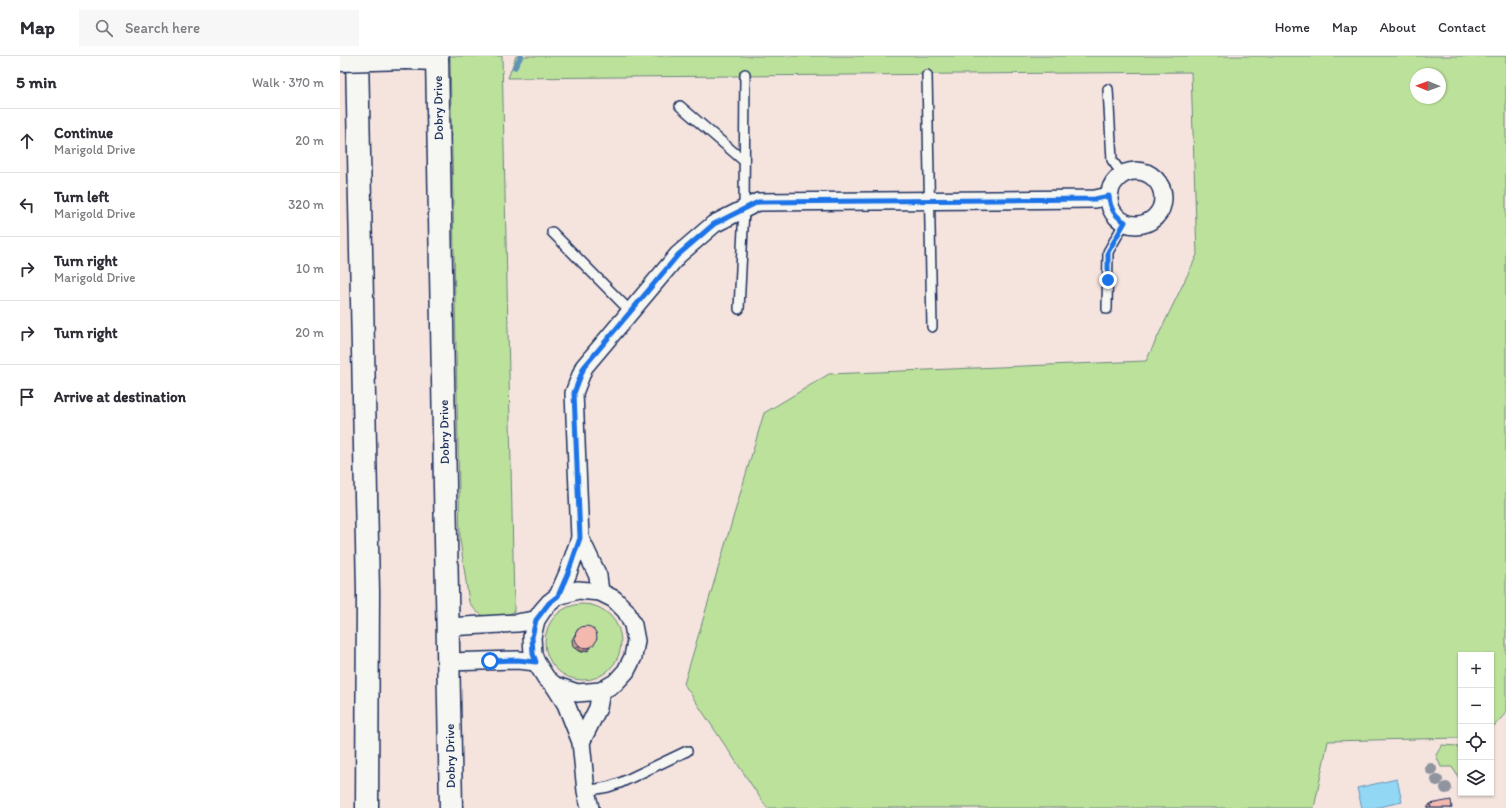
<!DOCTYPE html>
<meta charset="utf-8">
<style>
body{margin:0;font-family:Itim,sans-serif;background:#f7f7f7;color:#2b2b33}
.controls{position:absolute;right:12px;bottom:12px;display:grid;overflow:hidden;border-radius:0px;box-shadow:0 1px 3px #0004}
.controls button{width:36px;height:36px;display:grid;place-items:center;padding:0;border:0;border-bottom:1px solid #e1e1e2;background:#fff;color:#2b2b33;font:20px sans-serif}
.compass{position:absolute;left:1070px;top:12px;width:36px;height:36px;border-radius:50%;background:#fff;box-shadow:0 1px 3px #0004;rotate:271deg}
.stop{position:absolute;width:12px;height:12px;margin:-9px;border:3px solid #1a73e8;border-radius:50%;background:#fff}
.stop.end{background:#1a73e8;border-color:#fff;box-shadow:0 1px 4px #0008}
.list{margin:0;padding:0;list-style:none}
h2{display:flex;justify-content:space-between;align-items:center;height:52px;margin:0;padding:0 16px;font-size:17px}
h2 small{font-size:13px;font-weight:400;color:#7c7c81}
.list li{display:grid;grid-template-columns:26px 1fr auto;gap:12px;align-items:center;box-sizing:border-box;height:64px;padding:0 16px;border-top:1px solid #e1e1e2}
.list b{display:block;font-size:15px;white-space:nowrap}
.list p{margin:0;font-size:13px;white-space:nowrap;color:#7c7c81}
.list em{font-size:13px;font-style:normal;color:#7c7c81}
.icon{flex:none;width:22px;height:22px;fill:none;stroke:currentColor;stroke-width:2;stroke-linecap:round;stroke-linejoin:round}
.map{position:relative;flex:none;width:1166px;height:752px;overflow:hidden}
header{display:flex;align-items:center;gap:24px;box-sizing:border-box;height:56px;padding:0 20px;background:#fff;border-bottom:1px solid #e1e1e2}
header strong{font-size:19px}
nav{display:flex;gap:22px;margin-inline-start:auto;font-size:14px}
.search{width:280px;height:36px;background:#f7f7f7;display:flex;align-items:center;gap:10px;box-sizing:border-box;padding:0 14px;border-radius:0px;color:#7c7c81;font-size:15px}
main{display:flex}
aside{flex:1;background:#fff}
.map>svg:first-child{display:block}
</style>
<header>
<strong>Map</strong>
<div class="search"><svg class="icon" aria-label="search" viewBox="0 0 24 24"><circle cx="10" cy="10" r="6"/><path d="M15 15l6 6"/></svg>Search here</div>
<nav><a>Home</a><a>Map</a><a>About</a><a>Contact</a></nav>
</header>
<main>
<aside>
<h2>5 min<small>Walk · 370 m</small></h2>
<ul class="list">
<li><svg class="icon" aria-label="ahead" viewBox="0 0 24 24"><path d="M12 20V5M6 11l6-6 6 6"/></svg><div><b>Continue</b><p>Marigold Drive</p></div><em>20 m</em></li>
<li><svg class="icon" aria-label="left" viewBox="0 0 24 24"><path d="M17 20v-9H6M10 6l-5 5 5 5"/></svg><div><b>Turn left</b><p>Marigold Drive</p></div><em>320 m</em></li>
<li><svg class="icon" aria-label="right" viewBox="0 0 24 24"><path d="M7 20v-9h11M14 6l5 5-5 5"/></svg><div><b>Turn right</b><p>Marigold Drive</p></div><em>10 m</em></li>
<li><svg class="icon" aria-label="right" viewBox="0 0 24 24"><path d="M7 20v-9h11M14 6l5 5-5 5"/></svg><div><b>Turn right</b></div><em>20 m</em></li>
<li><svg class="icon" aria-label="arrive" viewBox="0 0 24 24"><path d="M6 21V4h12l-3 4 3 4H6"/></svg><div><b>Arrive at destination</b></div></li>
</ul>
</aside>
<div class="map">
<svg width="1166" height="752" viewBox="0 0 1166 752">
<rect width="100%" height="100%" fill="#f5e3de"/>
<filter id="ink" filterUnits="userSpaceOnUse"><feTurbulence type="fractalNoise" baseFrequency=".025" numOctaves="2"/><feDisplacementMap in="SourceGraphic" scale="8" xChannelSelector="R" yChannelSelector="G"/><feConvolveMatrix kernelMatrix="1 2 1 2 8 2 1 2 1" color-interpolation-filters="sRGB"/></filter>
<g filter="url(#ink)">
<g fill="#bce19b" stroke="#6c887c" fill-rule="evenodd">
<path d="M110 0H162L174 547V556C154 564 141 565 129 546L120 484Z"/>
<path d="M176 0H1166V657L1151 673V599H1121V682L988 685 974 752H427L344 628 424 357 489 318 806 305 857 199 851 16 168 22ZM1076 18H1100V42H1076Z"/>
<circle cx="243" cy="586" r="38"/>
<polygon points="1102,689 1117,690 1121,699 1121,725 1112,711 1101,711 1096,699"/>
</g>
<polygon fill="#92d8f4" stroke="#6294b8" points="1057,723 1062,746 1034,752 1022,752 1017,732"/>
<g fill="none" stroke-linecap="round" stroke-linejoin="round">
<polyline stroke="#6294b8" stroke-width="5.5" points="175,11 181,0"/>
<defs>
<g id="lane">
<polyline points="587,19 592,271"/>
<polyline points="768,33 772,104 782,118"/>
<polyline points="340,50 404,105"/>
<polyline points="212,176 290,255"/>
<polyline points="399,253 404,153 405,18"/>
<polyline points="767,253 768,196 785,166"/>
<polyline points="246,735 268,731 280,727 347,695"/>
</g>
<g id="street">
<circle cx="796" cy="142" r="27"/>
<polyline points="240,482 258,520 260,536"/>
<polyline points="218,540 238,534 260,536 274,543 286,555 293,569 296,585 293,601 286,615 275,627 261,635 237,637 214,629 206,622 196,606 193,598 192,581 196,564 202,555 209,547 218,540 228,517 240,482 234,337 244,311 338,199 374,168 418,146 755,143 769,140"/>
<polyline points="108,571 177,567 196,564"/>
<polyline points="108,606 178,604 196,606"/>
<polyline points="214,629 226,648 241,686 246,735 250,752"/>
<polyline points="241,686 258,652 261,635"/>
</g>
<g id="secondary">
<polyline points="97,0 111,752"/>
<polyline points="66,2 97,3"/>
</g>
<polyline id="highway" points="17,0 28,536 27,752"/>
</defs>
<use href="#lane" stroke="#1b2f5e" stroke-width="12"/>
<use href="#street" stroke="#1b2f5e" stroke-width="20"/>
<use href="#secondary" stroke="#1b2f5e" stroke-width="25"/>
<use href="#highway" stroke="#1b2f5e" stroke-width="25"/>
<use href="#lane" stroke="#f6f6f2" stroke-width="9"/>
<use href="#street" stroke="#f6f6f2" stroke-width="17"/>
<use href="#secondary" stroke="#f6f6f2" stroke-width="22"/>
<use href="#highway" stroke="#f6f6f2" stroke-width="22"/>
<defs>
<polyline id="secondary-bridge" points="0,4 66,2"/>
</defs>
<use href="#secondary-bridge" stroke="#1b2f5e" stroke-width="25" stroke-linecap="butt"/>
<use href="#secondary-bridge" stroke="#f6f6f2" stroke-width="22"/>
</g>
<g fill="#8f949e">
<circle cx="1091" cy="713" r="6"/>
<circle cx="1097" cy="724" r="6"/>
<circle cx="1106" cy="732" r="6"/>
</g>
<g fill="#d19e96" stroke="#1b2f5e">
<polygon points="238,573 256,584 249,594 242,596 236,593 233,591 232,584"/>
<polygon points="1090,748 1112,752 1087,752"/>
</g>
<polygon fill="#aa817a" stroke="#1b2f5e" points="239,589 252,590 249,594 242,596 236,593"/>
<g fill="#f3b8ae" stroke="#1b2f5e">
<circle cx="246" cy="581" r="11"/>
<polygon points="1111,744 1112,752 1091,752 1090,748"/>
</g>
</g>
<g fill="none" stroke-linecap="round" stroke-linejoin="round" filter="url(#ink)">
<path stroke="#1a73e8" stroke-width="5" d="M150 605 178 604 196 606 193 598 192 581 196 564 209 547 218 540 228 517 240 482 234 337 244 311 338 199 374 168 418 146 755 143 769 140C770 153 775 160 785 166L768 196V224"/>
</g>
<g text-anchor="middle" dominant-baseline="central" stroke-width="3" stroke-linejoin="round" paint-order="stroke">
<g font-size="13" fill="#1b2f5e" stroke="#f6f6f2">
<text transform="translate(98 52) rotate(-91)">Dobry Drive</text>
<text transform="translate(104 376) rotate(-91)">Dobry Drive</text>
<text transform="translate(110 700) rotate(-91)">Dobry Drive</text>
</g>
</g>
</svg>
<div class="controls">
<button>+</button>
<button>−</button>
<button><svg class="icon" aria-label="locate" viewBox="0 0 24 24"><circle cx="12" cy="12" r="6"/><path d="M12 2v4M12 18v4M2 12h4M18 12h4"/></svg></button>
<button><svg class="icon" aria-label="layers" viewBox="0 0 24 24"><path d="M12 4l9 5-9 5-9-5zM3 14l9 5 9-5"/></svg></button>
</div>
<svg class="compass" viewBox="-18 -18 36 36"><path d="M0-13l5 13h-10z" fill="#e53935"/><path d="M0 13l5-13h-10z" fill="#7c7c81"/></svg>
<div class="stop" style="left:150px;top:605px"></div>
<div class="stop end" style="left:768px;top:224px"></div>
</div>
</main>
